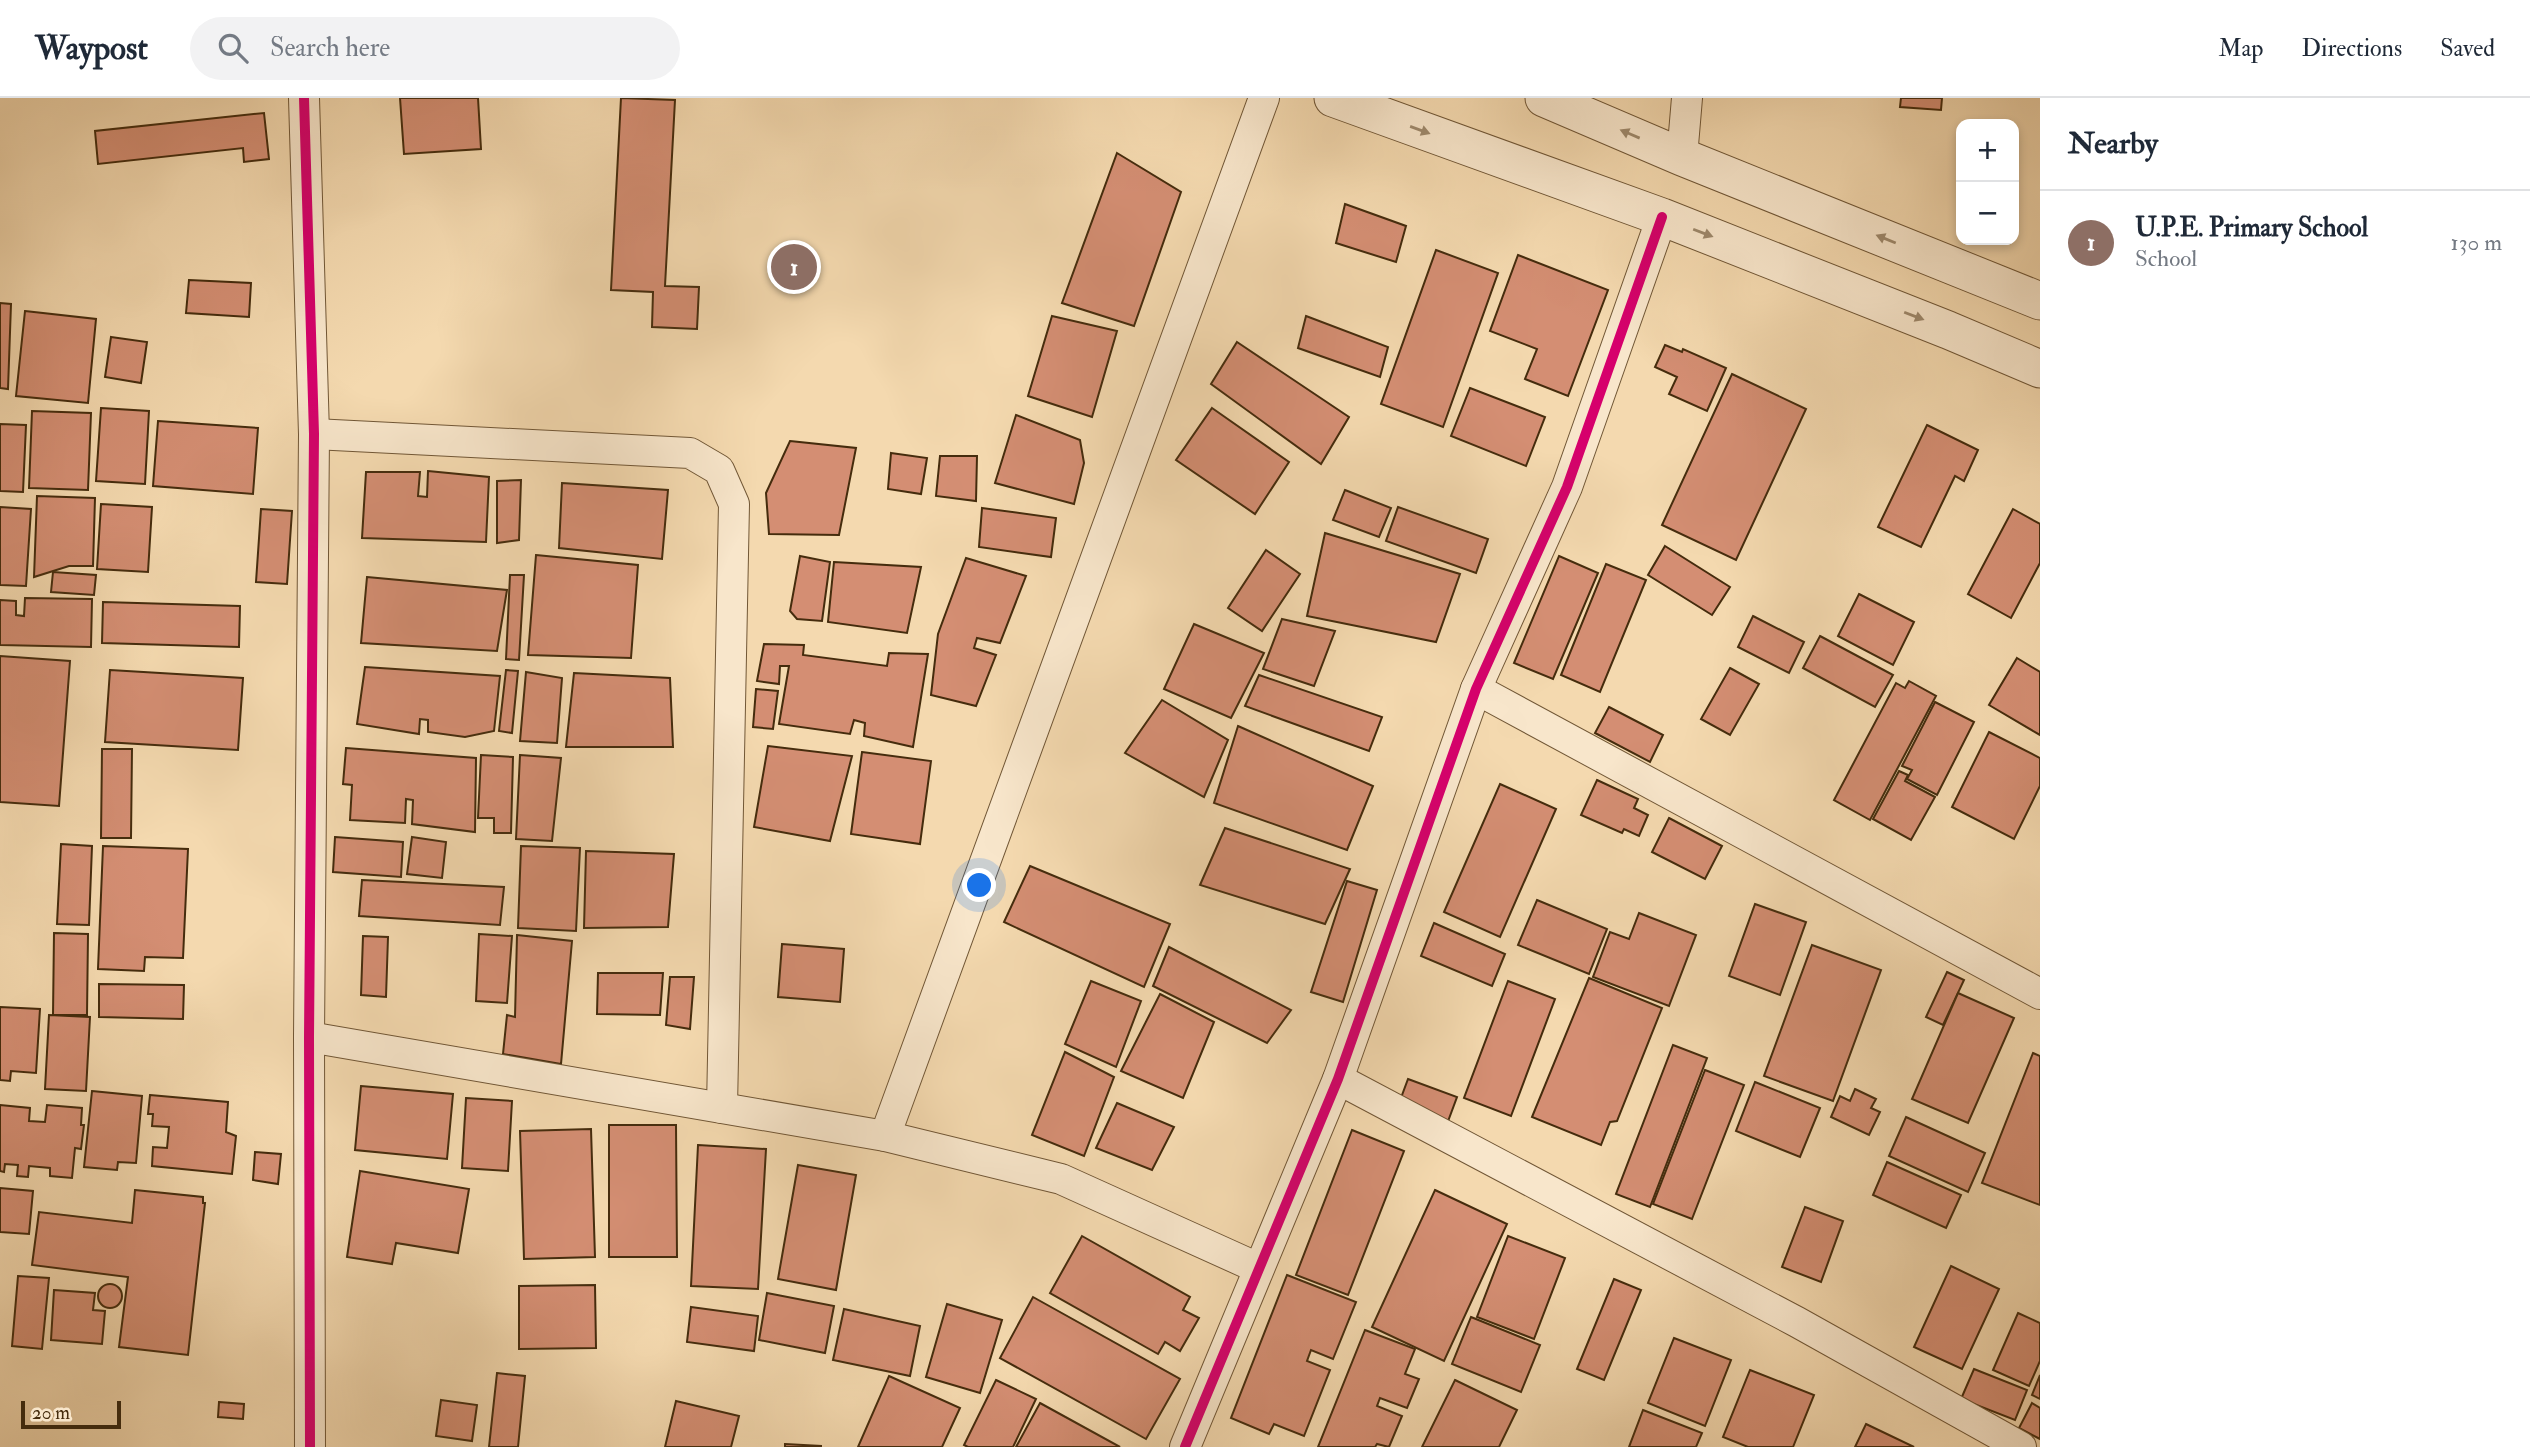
<!DOCTYPE html>
<meta charset="utf-8">
<style>
body{margin:0;font-family:"IM FELL Double Pica",serif;background:#f2f2f3;color:#1f2937}
.controls{position:absolute;right:21px;top:21px;display:grid;overflow:hidden;border-radius:14px;box-shadow:0 4px 10px #0003}
.controls button{width:63px;height:63px;display:grid;place-items:center;padding:0;border:0;border-bottom:2px solid #e0e1e3;background:#fff;color:#1f2937;font:35px sans-serif}
.scale{position:absolute;left:21px;bottom:18px;width:100px;box-sizing:border-box;padding-left:7px;border:4px solid #452c0d;border-top:0;font-size:19px;line-height:24px;white-space:nowrap;color:#452c0d;-webkit-text-stroke:5px #f8e6cb;paint-order:stroke}
.you{position:absolute;left:980px;top:788px;width:24px;height:24px;margin:-18px;border:5px solid #fff;border-radius:50%;background:#1a73e8;box-shadow:0 0 0 10px #1a73e833}
.badge{display:grid;place-items:center;width:46px;height:46px;border-radius:50%;background:#1a73e8;color:#fff;font-size:23px;font-weight:700}
.pin{position:absolute;translate:-50% -50%;border:4px solid #fff;box-shadow:0 2px 7px #0006}
.list{margin:0;padding:0;list-style:none}
h2{display:flex;justify-content:space-between;align-items:center;height:91px;margin:0;padding:0 28px;font-size:30px}
h2 small{font-size:23px;font-weight:400;color:#747a83}
.list li{display:grid;grid-template-columns:46px 1fr auto;gap:21px;align-items:center;box-sizing:border-box;height:105px;padding:0 28px;border-top:2px solid #e0e1e3}
.list b{display:block;font-size:26px;white-space:nowrap}
.list p{margin:0;font-size:23px;white-space:nowrap;color:#747a83}
.list em{font-size:23px;font-style:normal;color:#747a83}
.icon{flex:none;width:38px;height:38px;fill:none;stroke:currentColor;stroke-width:2;stroke-linecap:round;stroke-linejoin:round}
.map{position:relative;flex:none;width:2040px;height:1349px;overflow:hidden}
header{display:flex;align-items:center;gap:42px;box-sizing:border-box;height:98px;padding:0 35px;background:#fff;border-bottom:2px solid #e0e1e3}
header strong{font-size:33px}
nav{display:flex;gap:38px;margin-inline-start:auto;font-size:24px}
.search{width:490px;height:63px;background:#f2f2f3;display:flex;align-items:center;gap:18px;box-sizing:border-box;padding:0 24px;border-radius:38px;color:#747a83;font-size:26px}
main{display:flex}
aside{flex:1;background:#fff}
.map>svg:first-child{display:block}
</style>
<header>
<strong>Waypost</strong>
<div class="search"><svg class="icon" aria-label="search" viewBox="0 0 24 24"><circle cx="10" cy="10" r="6"/><path d="M15 15l6 6"/></svg>Search here</div>
<nav><a>Map</a><a>Directions</a><a>Saved</a></nav>
</header>
<main>
<div class="map">
<svg width="2040" height="1349" viewBox="0 0 2040 1349">
<rect width="100%" height="100%" fill="#f4d9af"/>
<filter id="stains"><feTurbulence type="fractalNoise" baseFrequency=".00286" numOctaves="4"/><feColorMatrix values="0 0 0 0 .2 0 0 0 0 .09 0 0 0 0 .02 0 0 0 .5 -.17"/></filter>
<radialGradient id="worn" r=".72"><stop offset=".6" stop-color="#630" stop-opacity="0"/><stop offset="1" stop-color="#630" stop-opacity=".3"/></radialGradient>
<g fill="#d48e73" stroke="#452c0d" stroke-width="2">
<polygon points="400,0 478,0 481,51 404,56"/>
<polygon points="621,0 675,2 665,188 699,189 697,231 652,229 653,194 611,192"/>
<polygon points="1901,0 1942,0 1941,12 1900,9"/>
<polygon points="264,15 269,61 244,64 243,50 98,66 95,33"/>
<polygon points="1117,55 1181,94 1134,228 1062,205"/>
<polygon points="1345,106 1406,128 1396,164 1336,145"/>
<polygon points="1436,152 1498,175 1443,329 1381,306"/>
<polygon points="1518,157 1608,192 1568,298 1525,281 1537,251 1490,233"/>
<polygon points="189,182 251,185 249,219 186,215"/>
<polygon points="0,205 11,206 8,291 0,290"/>
<polygon points="25,213 96,221 88,305 16,298"/>
<polygon points="1052,218 1117,233 1092,319 1028,298"/>
<polygon points="1306,218 1388,249 1380,279 1298,250"/>
<polygon points="111,239 147,244 141,285 105,279"/>
<polygon points="1237,244 1349,319 1321,366 1211,286"/>
<polygon points="1665,247 1682,254 1683,251 1726,270 1707,313 1669,296 1677,279 1655,269"/>
<polygon points="1732,276 1806,311 1736,462 1662,427"/>
<polygon points="1470,290 1545,319 1526,368 1451,338"/>
<polygon points="101,310 149,313 145,386 96,383"/>
<polygon points="1212,310 1289,364 1255,416 1176,362"/>
<polygon points="32,313 91,315 88,392 29,390"/>
<polygon points="1016,317 1080,342 1084,365 1074,406 995,385"/>
<polygon points="158,323 258,330 253,396 153,388"/>
<polygon points="0,326 26,327 23,394 0,393"/>
<polygon points="1927,327 1978,352 1964,383 1955,378 1921,449 1878,429"/>
<polygon points="790,343 856,350 839,437 769,436 766,395"/>
<polygon points="891,355 927,360 921,396 888,391"/>
<polygon points="940,358 977,358 976,403 936,398"/>
<polygon points="428,373 489,379 486,444 362,440 366,374 420,374 418,398 427,399"/>
<polygon points="521,382 519,442 497,445 497,383"/>
<polygon points="562,385 668,392 662,461 559,450"/>
<polygon points="1345,392 1391,410 1379,439 1333,422"/>
<polygon points="37,398 95,400 93,468 69,468 34,479"/>
<polygon points="101,406 152,409 148,474 97,471"/>
<polygon points="0,409 31,411 26,488 0,487"/>
<polygon points="1398,409 1488,441 1476,475 1386,443"/>
<polygon points="982,410 1056,420 1051,459 979,449"/>
<polygon points="261,411 292,413 287,486 256,484"/>
<polygon points="2013,411 2040,426 2040,465 2011,520 1968,496"/>
<polygon points="1325,435 1460,476 1436,544 1307,518"/>
<polygon points="1665,448 1730,489 1712,517 1648,477"/>
<polygon points="1266,452 1300,476 1262,533 1228,510"/>
<polygon points="536,457 638,467 631,560 528,557"/>
<polygon points="800,458 830,464 822,523 797,521 790,513"/>
<polygon points="1559,458 1598,475 1553,581 1514,565"/>
<polygon points="966,460 1026,478 1000,545 977,540 974,550 996,557 976,608 931,597 938,536"/>
<polygon points="834,464 921,469 907,535 828,524"/>
<polygon points="1606,466 1646,482 1600,594 1561,577"/>
<polygon points="53,474 96,477 94,497 51,494"/>
<polygon points="510,477 524,477 519,562 506,561"/>
<polygon points="367,479 507,492 497,553 361,545"/>
<polygon points="1859,496 1914,524 1893,567 1838,538"/>
<polygon points="25,500 92,501 91,549 0,547 0,502 16,503 16,517 24,518"/>
<polygon points="103,504 240,508 239,549 102,545"/>
<polygon points="1753,518 1804,544 1789,575 1738,549"/>
<polygon points="1282,521 1335,533 1314,588 1263,571"/>
<polygon points="1194,526 1264,555 1231,620 1164,591"/>
<polygon points="1820,538 1893,577 1875,609 1803,570"/>
<polygon points="764,546 804,547 803,557 887,568 889,555 928,556 913,649 864,638 865,625 854,622 850,636 779,626 789,568 780,568 779,586 757,583"/>
<polygon points="0,558 70,563 59,708 0,704"/>
<polygon points="2017,560 2040,574 2040,637 1989,607"/>
<polygon points="365,569 500,578 494,633 465,639 428,634 428,622 420,621 419,636 357,626"/>
<polygon points="1730,570 1759,586 1730,637 1701,621"/>
<polygon points="110,572 243,580 238,652 105,644"/>
<polygon points="506,572 518,573 512,635 499,633"/>
<polygon points="526,574 562,580 557,645 520,643"/>
<polygon points="574,575 670,580 673,649 566,649"/>
<polygon points="1259,577 1382,619 1369,653 1245,608"/>
<polygon points="1909,583 1936,598 1870,722 1834,702 1896,585 1905,590"/>
<polygon points="756,591 778,593 773,631 753,629"/>
<polygon points="1162,602 1228,642 1204,699 1125,655"/>
<polygon points="1935,604 1974,624 1937,697 1907,681 1912,672 1902,668"/>
<polygon points="1609,609 1663,637 1650,664 1595,635"/>
<polygon points="1238,628 1373,688 1347,752 1214,705"/>
<polygon points="1989,634 2040,660 2040,688 2014,741 1952,709"/>
<polygon points="768,648 852,658 830,743 754,729"/>
<polygon points="346,650 476,660 475,734 412,726 413,702 406,701 405,725 350,722 352,687 343,686"/>
<polygon points="102,651 132,651 131,740 101,740"/>
<polygon points="862,654 931,663 920,746 851,736"/>
<polygon points="481,657 513,659 511,735 494,735 494,720 478,720"/>
<polygon points="520,657 561,660 552,743 516,741"/>
<polygon points="1899,673 1908,677 1905,683 1935,699 1911,742 1873,721"/>
<polygon points="1597,682 1638,701 1634,710 1648,717 1639,738 1624,731 1622,735 1581,717"/>
<polygon points="1500,686 1556,711 1500,839 1444,814"/>
<polygon points="1669,720 1722,748 1705,781 1652,754"/>
<polygon points="1225,730 1350,771 1325,826 1200,787"/>
<polygon points="335,739 403,744 401,779 333,774"/>
<polygon points="412,739 446,744 442,780 407,776"/>
<polygon points="61,746 92,748 89,827 57,826"/>
<polygon points="103,748 188,751 183,860 145,859 144,873 98,871"/>
<polygon points="521,748 580,750 576,833 518,830"/>
<polygon points="586,753 674,756 668,829 584,830"/>
<polygon points="1030,768 1170,826 1144,889 1004,824"/>
<polygon points="362,782 504,789 500,827 359,818"/>
<polygon points="1347,783 1377,792 1343,904 1311,894"/>
<polygon points="1537,802 1607,831 1589,876 1518,847"/>
<polygon points="1755,806 1806,824 1780,897 1729,878"/>
<polygon points="1639,815 1696,837 1669,908 1593,879 1610,834 1629,841"/>
<polygon points="1434,825 1505,856 1492,888 1421,858"/>
<polygon points="54,835 88,836 87,917 53,917"/>
<polygon points="479,836 512,838 507,905 476,903"/>
<polygon points="517,837 572,843 561,966 503,956 507,917 515,919"/>
<polygon points="363,838 388,839 386,899 361,897"/>
<polygon points="782,846 844,851 840,904 778,899"/>
<polygon points="1812,847 1881,872 1833,1003 1764,978"/>
<polygon points="1169,849 1291,912 1267,945 1153,888"/>
<polygon points="1947,874 1964,882 1943,927 1926,919"/>
<polygon points="598,875 663,875 660,917 597,916"/>
<polygon points="670,879 694,879 690,931 666,927"/>
<polygon points="1589,880 1662,910 1617,1023 1610,1024 1601,1047 1532,1019"/>
<polygon points="1091,883 1141,903 1116,969 1065,946"/>
<polygon points="1508,883 1555,901 1511,1018 1464,1000"/>
<polygon points="99,886 184,887 183,921 99,919"/>
<polygon points="1958,895 2014,920 1968,1025 1912,1001"/>
<polygon points="1160,896 1214,924 1183,1000 1121,973"/>
<polygon points="0,909 40,911 36,975 11,973 10,983 0,982"/>
<polygon points="49,917 90,919 86,993 45,991"/>
<polygon points="1673,947 1707,960 1650,1109 1616,1096"/>
<polygon points="1065,954 1114,979 1084,1058 1032,1037"/>
<polygon points="2033,955 2040,958 2040,1107 1982,1085"/>
<polygon points="1705,972 1744,987 1692,1121 1653,1106"/>
<polygon points="1408,981 1457,999 1447,1026 1398,1008"/>
<polygon points="1755,984 1820,1010 1800,1059 1736,1033"/>
<polygon points="361,988 453,996 447,1061 355,1052"/>
<polygon points="1855,991 1876,1001 1871,1010 1880,1014 1869,1037 1831,1019 1840,998 1850,1003"/>
<polygon points="92,993 142,998 136,1065 118,1064 117,1072 84,1069"/>
<polygon points="150,997 228,1004 226,1034 236,1038 232,1076 152,1068 153,1049 167,1050 169,1029 152,1028 153,1016 148,1016"/>
<polygon points="466,1000 512,1003 508,1073 462,1070"/>
<polygon points="1117,1005 1174,1029 1152,1072 1096,1050"/>
<polygon points="0,1007 30,1010 29,1023 45,1024 47,1007 82,1010 81,1027 84,1027 81,1051 75,1050 72,1080 50,1078 50,1070 29,1068 28,1079 17,1078 18,1067 5,1066 4,1074 0,1073"/>
<polygon points="1906,1019 1985,1055 1968,1094 1889,1058"/>
<polygon points="609,1027 676,1027 677,1159 609,1159"/>
<polygon points="591,1031 595,1159 524,1161 520,1033"/>
<polygon points="1352,1032 1404,1053 1348,1197 1296,1177"/>
<polygon points="698,1047 766,1051 758,1191 691,1188"/>
<polygon points="255,1054 281,1056 278,1086 253,1082"/>
<polygon points="1887,1064 1961,1097 1946,1130 1873,1097"/>
<polygon points="798,1067 856,1077 836,1192 778,1181"/>
<polygon points="360,1073 469,1091 458,1155 396,1145 392,1166 347,1159"/>
<polygon points="0,1090 33,1093 29,1136 0,1134"/>
<polygon points="135,1092 203,1099 203,1105 205,1105 188,1257 119,1249 128,1179 32,1167 39,1114 132,1125"/>
<polygon points="1435,1092 1507,1126 1444,1263 1372,1229"/>
<polygon points="1805,1109 1843,1123 1821,1184 1782,1169"/>
<polygon points="1082,1138 1190,1199 1183,1212 1199,1220 1180,1253 1165,1244 1158,1256 1050,1195"/>
<polygon points="1508,1138 1565,1160 1534,1241 1477,1219"/>
<polygon points="1951,1168 1999,1191 1962,1271 1914,1249"/>
<polygon points="1287,1177 1356,1204 1333,1261 1311,1252 1307,1263 1330,1272 1304,1338 1274,1326 1269,1336 1231,1320"/>
<polygon points="18,1178 49,1180 42,1251 12,1248"/>
<polygon points="1614,1181 1641,1192 1604,1282 1577,1271"/>
<circle cx="110" cy="1198" r="12"/>
<polygon points="595,1187 596,1250 519,1251 519,1188"/>
<polygon points="54,1192 95,1195 93,1212 105,1213 102,1246 51,1242"/>
<polygon points="767,1195 834,1208 825,1255 759,1242"/>
<polygon points="1033,1199 1180,1281 1146,1341 1000,1260"/>
<polygon points="947,1206 1002,1222 980,1295 926,1279"/>
<polygon points="691,1209 758,1218 754,1253 687,1244"/>
<polygon points="844,1211 920,1228 910,1278 833,1262"/>
<polygon points="2018,1215 2040,1225 2040,1263 2029,1288 1993,1272"/>
<polygon points="1471,1219 1540,1247 1521,1294 1452,1266"/>
<polygon points="1365,1232 1415,1251 1405,1276 1419,1281 1407,1310 1380,1300 1377,1308 1402,1318 1389,1349 1377,1346 1375,1349 1318,1349"/>
<polygon points="1674,1240 1731,1262 1705,1328 1648,1305"/>
<polygon points="1974,1271 2027,1292 2015,1322 1961,1301"/>
<polygon points="1750,1272 1814,1297 1793,1349 1748,1349 1723,1339"/>
<polygon points="497,1275 525,1278 518,1349 489,1349"/>
<polygon points="2040,1277 2040,1301 2032,1297"/>
<polygon points="889,1278 960,1310 942,1349 858,1349"/>
<polygon points="996,1282 1036,1301 1013,1349 968,1349 964,1347"/>
<polygon points="1455,1282 1517,1312 1499,1349 1422,1349"/>
<polygon points="441,1302 477,1307 472,1343 436,1338"/>
<polygon points="676,1303 739,1318 731,1349 665,1349"/>
<polygon points="219,1304 244,1306 243,1321 218,1319"/>
<polygon points="1040,1305 1120,1349 1016,1349"/>
<polygon points="2032,1305 2040,1310 2040,1341 2019,1330"/>
<polygon points="1643,1312 1702,1335 1696,1349 1629,1349"/>
<polygon points="1866,1326 1914,1349 1855,1349"/>
<polygon points="785,1346 821,1348 821,1349 785,1349"/>
</g>
<g fill="none" stroke-linecap="round" stroke-linejoin="round">
<defs>
<g id="minor">
<polyline points="304,0 314,336 309,939 310,1349"/>
<polyline points="1682,59 1687,0"/>
<polyline points="314,336 690,355 719,372 734,406 722,1010"/>
<polyline points="1476,591 2040,896"/>
<polyline points="309,939 885,1038 1061,1081 1258,1170"/>
<polyline points="1338,981 1797,1224 2021,1349"/>
<polyline points="885,1038 1264,0"/>
<polyline points="1185,1349 1338,981 1476,591 1567,389 1662,119"/>
</g>
<g id="tertiary">
<polyline points="1333,0 1662,119 1948,232 2040,271"/>
<polyline points="1544,0 1682,59 2040,203"/>
</g>
</defs>
<use href="#minor" stroke="#715736" stroke-width="32"/>
<use href="#tertiary" stroke="#715736" stroke-width="39"/>
<use href="#minor" stroke="#f8e6cb" stroke-width="30"/>
<use href="#tertiary" stroke="#f8e6cb" stroke-width="37"/>
<defs>
<g id="cycleway">
<polyline points="304,0 314,336 309,939 310,1349"/>
<polyline points="1185,1349 1338,981 1476,591 1567,389 1662,119"/>
</g>
</defs>
<use href="#cycleway" stroke="#f8e6cb" stroke-width="15"/>
<use href="#cycleway" stroke="#d6006c" stroke-width="10"/>
</g>
<defs><path id="oneway-solid" d="M-6-.8H1V-3.2L6.5 0L1 3.2V.8H-6Z" transform="scale(1.75)"/></defs>
<g fill="#9e896c">
<use href="#oneway-solid" transform="translate(1420 32) rotate(20)"/>
<use href="#oneway-solid" transform="translate(1630 36) rotate(-157)"/>
<use href="#oneway-solid" transform="translate(1703 135) rotate(21)"/>
<use href="#oneway-solid" transform="translate(1886 141) rotate(-158)"/>
<use href="#oneway-solid" transform="translate(1914 218) rotate(21)"/>
</g>
<rect width="100%" height="100%" filter="url(#stains)"/>
<rect width="100%" height="100%" fill="url(#worn)"/>
</svg>
<div class="controls">
<button>+</button>
<button>−</button>
</div>
<div class="scale">20 m</div>
<div class="you"></div>
<div class="pin badge" style="left:794px;top:169px;background:#8d6e63">1</div>
</div>
<aside>
<h2>Nearby<small></small></h2>
<ul class="list">
<li><span class="badge" style="background:#8d6e63">1</span><div><b>U.P.E. Primary School</b><p>School</p></div><em>130 m</em></li>
</ul>
</aside>
</main>
